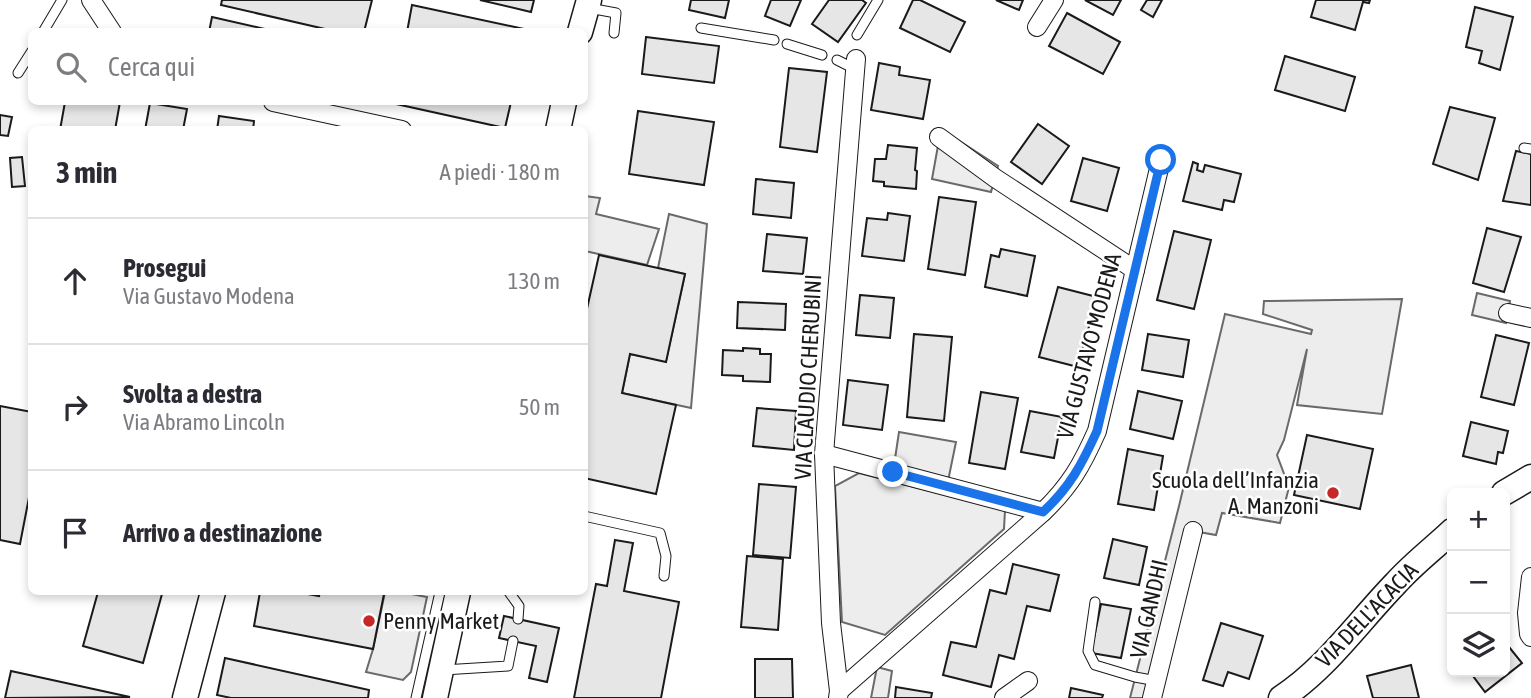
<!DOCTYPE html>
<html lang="it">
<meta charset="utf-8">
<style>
body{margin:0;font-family:"Asap Condensed",sans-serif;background:#f7f7f7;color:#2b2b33}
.controls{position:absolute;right:21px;bottom:21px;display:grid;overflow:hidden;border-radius:10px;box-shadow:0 4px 10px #0003}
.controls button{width:63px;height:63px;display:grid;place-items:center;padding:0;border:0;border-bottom:2px solid #e1e1e2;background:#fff;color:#2b2b33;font:35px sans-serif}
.stop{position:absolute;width:21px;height:21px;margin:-16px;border:5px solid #1a73e8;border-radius:50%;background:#fff}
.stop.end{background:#1a73e8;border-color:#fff;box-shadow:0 2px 7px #0008}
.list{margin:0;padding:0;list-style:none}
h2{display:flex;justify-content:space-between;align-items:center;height:91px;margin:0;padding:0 28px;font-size:30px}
h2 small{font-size:23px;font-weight:400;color:#7c7c81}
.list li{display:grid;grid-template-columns:46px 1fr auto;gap:21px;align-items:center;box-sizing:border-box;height:126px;padding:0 28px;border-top:2px solid #e1e1e2}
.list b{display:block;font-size:26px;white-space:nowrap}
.list p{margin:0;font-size:23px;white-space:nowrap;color:#7c7c81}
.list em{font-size:23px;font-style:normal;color:#7c7c81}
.icon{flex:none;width:38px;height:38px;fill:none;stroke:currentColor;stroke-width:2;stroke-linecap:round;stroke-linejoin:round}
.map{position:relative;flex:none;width:1531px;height:698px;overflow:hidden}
.search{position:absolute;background:#fff;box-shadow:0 4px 10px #0003;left:28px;top:28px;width:560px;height:77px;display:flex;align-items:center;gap:18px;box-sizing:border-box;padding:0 24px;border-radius:10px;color:#7c7c81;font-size:26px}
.panel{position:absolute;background:#fff;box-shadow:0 4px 10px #0003;left:28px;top:126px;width:560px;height:469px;border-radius:10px}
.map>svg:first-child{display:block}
</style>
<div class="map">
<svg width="1531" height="698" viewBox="0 0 1531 698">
<rect width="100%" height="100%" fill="#fff"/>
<g fill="#ededed" stroke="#6a6a6a" stroke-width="2">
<polygon points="941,129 998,166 991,192 932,179"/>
<polygon points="585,196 600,198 596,214 659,229 647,265 585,251"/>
<polygon points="669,214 707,224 691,408 622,393 630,354 666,361 685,274 658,268"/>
<polygon points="1477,293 1510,301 1506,323 1472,315"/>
<polygon points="1402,299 1382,414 1297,405 1307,349 1284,440 1277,455 1289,487 1280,523 1222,513 1216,535 1193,531 1152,698 1130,698 1179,506 1225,314 1311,334 1312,330 1263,314 1264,301"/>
<polygon points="899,432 956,442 947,486 893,472"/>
<polygon points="859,473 1005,510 1004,529 885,635 842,622 835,486"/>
<polygon points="385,592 406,592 406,593 427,597 411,672 403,680 366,672 373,649"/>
<polygon points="877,667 892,671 888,698 871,698"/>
</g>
<g fill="#e6e6e6" stroke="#1a1a1a" stroke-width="2">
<polygon points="222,0 372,0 364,32 338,32 221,5"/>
<polygon points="480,0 534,0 531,12"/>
<polygon points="691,0 729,0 725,18 689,10"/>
<polygon points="771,0 801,0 790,26 765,16"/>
<polygon points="829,0 862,0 866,3 838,42 812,24"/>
<polygon points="913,0 920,0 965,22 950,52 900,28"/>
<polygon points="996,0 1023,0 1019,10"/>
<polygon points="1085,0 1121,0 1113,15"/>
<polygon points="1147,0 1162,0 1153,17 1141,10"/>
<polygon points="1316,0 1370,0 1369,3 1363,2 1355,30 1311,17"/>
<polygon points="412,5 529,30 529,32 407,32"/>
<polygon points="1475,7 1513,17 1500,70 1479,63 1482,51 1466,47"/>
<polygon points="1067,13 1120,42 1103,74 1049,46"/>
<polygon points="212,17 278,32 209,32"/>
<polygon points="646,37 719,46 714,83 642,74"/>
<polygon points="1285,56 1355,77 1345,111 1275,90"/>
<polygon points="879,63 900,67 899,75 930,80 923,119 871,110"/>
<polygon points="789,68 827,72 817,152 780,147"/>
<polygon points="65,102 120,102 115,130 60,130"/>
<polygon points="387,102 511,102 505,128"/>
<polygon points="150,103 187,109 183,130 145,130"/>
<polygon points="1450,107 1495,118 1478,180 1433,164"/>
<polygon points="638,111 714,122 704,185 629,174"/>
<polygon points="0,115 12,117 8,136 0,135"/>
<polygon points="219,116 254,121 253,130 217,130"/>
<polygon points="1038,124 1069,146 1042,184 1011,162"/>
<polygon points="888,145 917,148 915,170 917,171 916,189 884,186 884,182 873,181 875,159 886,159"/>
<polygon points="1516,151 1531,154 1531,205 1503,201"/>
<polygon points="22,157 25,186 12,187 10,158"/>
<polygon points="1083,158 1119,168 1107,211 1071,201"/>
<polygon points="1193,162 1198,164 1197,170 1203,172 1205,165 1241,174 1234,202 1224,200 1222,210 1183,201"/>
<polygon points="756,179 794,183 791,218 753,214"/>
<polygon points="939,197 976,202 965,275 928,269"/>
<polygon points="888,213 910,216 904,261 862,256 867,218 887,220"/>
<polygon points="1487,228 1521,237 1504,292 1473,283"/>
<polygon points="1174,231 1211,240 1194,309 1157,300"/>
<polygon points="767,234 807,238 803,274 763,271"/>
<polygon points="1001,249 1035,256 1027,296 985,287 991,255 999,257"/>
<polygon points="599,255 685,274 666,362 630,354 622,393 676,405 656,494 584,478 584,322"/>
<polygon points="1058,287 1097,297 1078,367 1039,357"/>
<polygon points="860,295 894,298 890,338 856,335"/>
<polygon points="738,302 786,304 785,330 737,328"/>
<polygon points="914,334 952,337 944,421 907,417"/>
<polygon points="1148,334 1189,340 1183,377 1142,370"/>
<polygon points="1496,335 1529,343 1514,405 1481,397"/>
<polygon points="743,348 760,349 760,354 771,354 770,382 743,381 743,376 722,375 723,350 743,351"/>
<polygon points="848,380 888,385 882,430 843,425"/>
<polygon points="1138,391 1182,401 1173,439 1130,429"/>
<polygon points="981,392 1018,398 1005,469 969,463"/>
<polygon points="0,406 32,412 32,482 20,544 0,540"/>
<polygon points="757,408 796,411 794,450 753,446"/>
<polygon points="1030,411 1062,417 1054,458 1021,452"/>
<polygon points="1471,422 1508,431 1503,453 1498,452 1496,464 1463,456"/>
<polygon points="1307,435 1373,449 1360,509 1294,495"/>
<polygon points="1128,449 1163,456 1154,510 1118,504"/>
<polygon points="759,484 796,487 790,558 753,555"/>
<polygon points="1113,539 1147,547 1139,585 1104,578"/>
<polygon points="615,540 633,543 624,591 679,602 661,698 574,698 596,584 607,586"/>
<polygon points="747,556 783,559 778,630 741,627"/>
<polygon points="1013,564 1059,575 1050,611 1027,606 1014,659 999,655 991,687 943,675 951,642 976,647 990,590 1006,594"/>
<polygon points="98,592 153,592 162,594 143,663 83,646"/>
<polygon points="260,592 297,592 319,596 320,592 374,592 384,594 373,649 254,626"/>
<polygon points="1101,604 1131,609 1121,658 1091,653"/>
<polygon points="504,616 559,628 547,682 529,678 536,646 499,638"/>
<polygon points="1221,623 1263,636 1249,679 1228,672 1223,686 1203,680"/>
<polygon points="1505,642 1522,663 1485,692 1470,672 1505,672"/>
<polygon points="225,658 369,690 368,698 231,698 217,695"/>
<polygon points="755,659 792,659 793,698 755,698"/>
<polygon points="1411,665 1419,698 1373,698 1367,676"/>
<polygon points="11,671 130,697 5,698"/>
<polygon points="896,687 932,693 931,698 895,698"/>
<polygon points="1071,688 1103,695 1102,698 1069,698"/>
</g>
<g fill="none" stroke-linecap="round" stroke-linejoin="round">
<defs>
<g id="lane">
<polyline points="589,8 616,13 614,33"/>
<polyline points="701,28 774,40"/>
<polyline points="43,32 62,0"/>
<polyline points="857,35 878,0"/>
<polyline points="787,44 822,55"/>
<polyline points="837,60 855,69"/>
<polyline points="18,73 32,51"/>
<polyline points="1524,148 1531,149"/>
<polyline points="584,516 660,533 666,556 664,576"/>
<polyline points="509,592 519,606 518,619"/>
<polyline points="1095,602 1088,651 1095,665 1135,677 1157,681"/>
<polyline points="443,670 508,666 513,641"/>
<polyline points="416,698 440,592"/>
</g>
<g id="street">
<polyline points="91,0 112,32"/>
<polyline points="1037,27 1054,0"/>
<polyline points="273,102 402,130"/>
<polyline points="939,137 995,178 1135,270"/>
<polyline points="1508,313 1531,318"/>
<polyline points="824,454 1043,512"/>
<polyline points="1531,577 1527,613 1529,634 1531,637"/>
<path d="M839 691 1043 512C1070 486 1082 465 1097 431L1161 160"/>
<polyline points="838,698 839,691 831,623 824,454 856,59"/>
<polyline points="1004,698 1028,681"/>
<polyline points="1152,698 1193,531"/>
</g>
<g id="secondary">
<polyline points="580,32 589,0"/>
<polyline points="558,130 564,102"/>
<polyline points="1504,493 1531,477"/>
<polyline points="185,698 213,592"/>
<polyline points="435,698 458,592"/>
<path d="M1281 698C1326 669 1359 621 1396 583 1413 564 1434 548 1452 531"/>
</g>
</defs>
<use href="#lane" stroke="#1a1a1a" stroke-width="11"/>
<use href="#street" stroke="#1a1a1a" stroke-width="20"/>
<use href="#secondary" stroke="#1a1a1a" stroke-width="27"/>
<use href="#lane" stroke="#fff" stroke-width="9"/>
<use href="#street" stroke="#fff" stroke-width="18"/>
<use href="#secondary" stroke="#fff" stroke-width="24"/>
</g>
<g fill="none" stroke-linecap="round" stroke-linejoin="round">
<path stroke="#1a73e8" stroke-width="9" d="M893 472 1043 512C1070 487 1082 464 1097 431L1161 160"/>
</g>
<g fill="#c62828" stroke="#fff" stroke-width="2.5">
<circle cx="1333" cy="493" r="7"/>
<circle cx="369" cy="621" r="7"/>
</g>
<g text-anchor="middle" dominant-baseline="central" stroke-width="5" stroke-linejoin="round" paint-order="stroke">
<g font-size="23" fill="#1a1a1a" stroke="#fff">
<text transform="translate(1089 346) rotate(-75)">VIA GUSTAVO MODENA</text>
<text transform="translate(808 377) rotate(-87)">VIA CLAUDIO CHERUBINI</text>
<text transform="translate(1149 609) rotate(-77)">VIA GANDHI</text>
<text transform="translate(1367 615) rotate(-46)">VIA DELL'ACACIA</text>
</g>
<g font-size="23" fill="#1a1a1a" stroke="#fff" text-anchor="end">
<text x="1319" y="480">Scuola dell’Infanzia<tspan x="1319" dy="26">A. Manzoni</tspan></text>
<text x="383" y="621" text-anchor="start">Penny Market</text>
</g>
</g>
</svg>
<div class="controls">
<button>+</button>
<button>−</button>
<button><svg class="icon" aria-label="layers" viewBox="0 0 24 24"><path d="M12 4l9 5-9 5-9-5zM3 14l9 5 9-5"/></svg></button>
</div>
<div class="stop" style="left:1161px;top:160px"></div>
<div class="stop end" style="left:893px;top:472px"></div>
<div class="search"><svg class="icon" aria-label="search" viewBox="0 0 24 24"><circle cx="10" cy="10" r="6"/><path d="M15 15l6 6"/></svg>Cerca qui</div>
<section class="panel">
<h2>3 min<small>A piedi · 180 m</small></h2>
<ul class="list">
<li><svg class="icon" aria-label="ahead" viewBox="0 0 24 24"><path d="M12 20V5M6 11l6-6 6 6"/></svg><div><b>Prosegui</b><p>Via Gustavo Modena</p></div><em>130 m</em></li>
<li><svg class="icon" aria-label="right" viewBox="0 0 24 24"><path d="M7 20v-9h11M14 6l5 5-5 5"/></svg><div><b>Svolta a destra</b><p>Via Abramo Lincoln</p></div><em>50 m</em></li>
<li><svg class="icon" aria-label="arrive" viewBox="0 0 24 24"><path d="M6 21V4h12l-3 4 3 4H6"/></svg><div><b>Arrivo a destinazione</b></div></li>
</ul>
</section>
</div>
